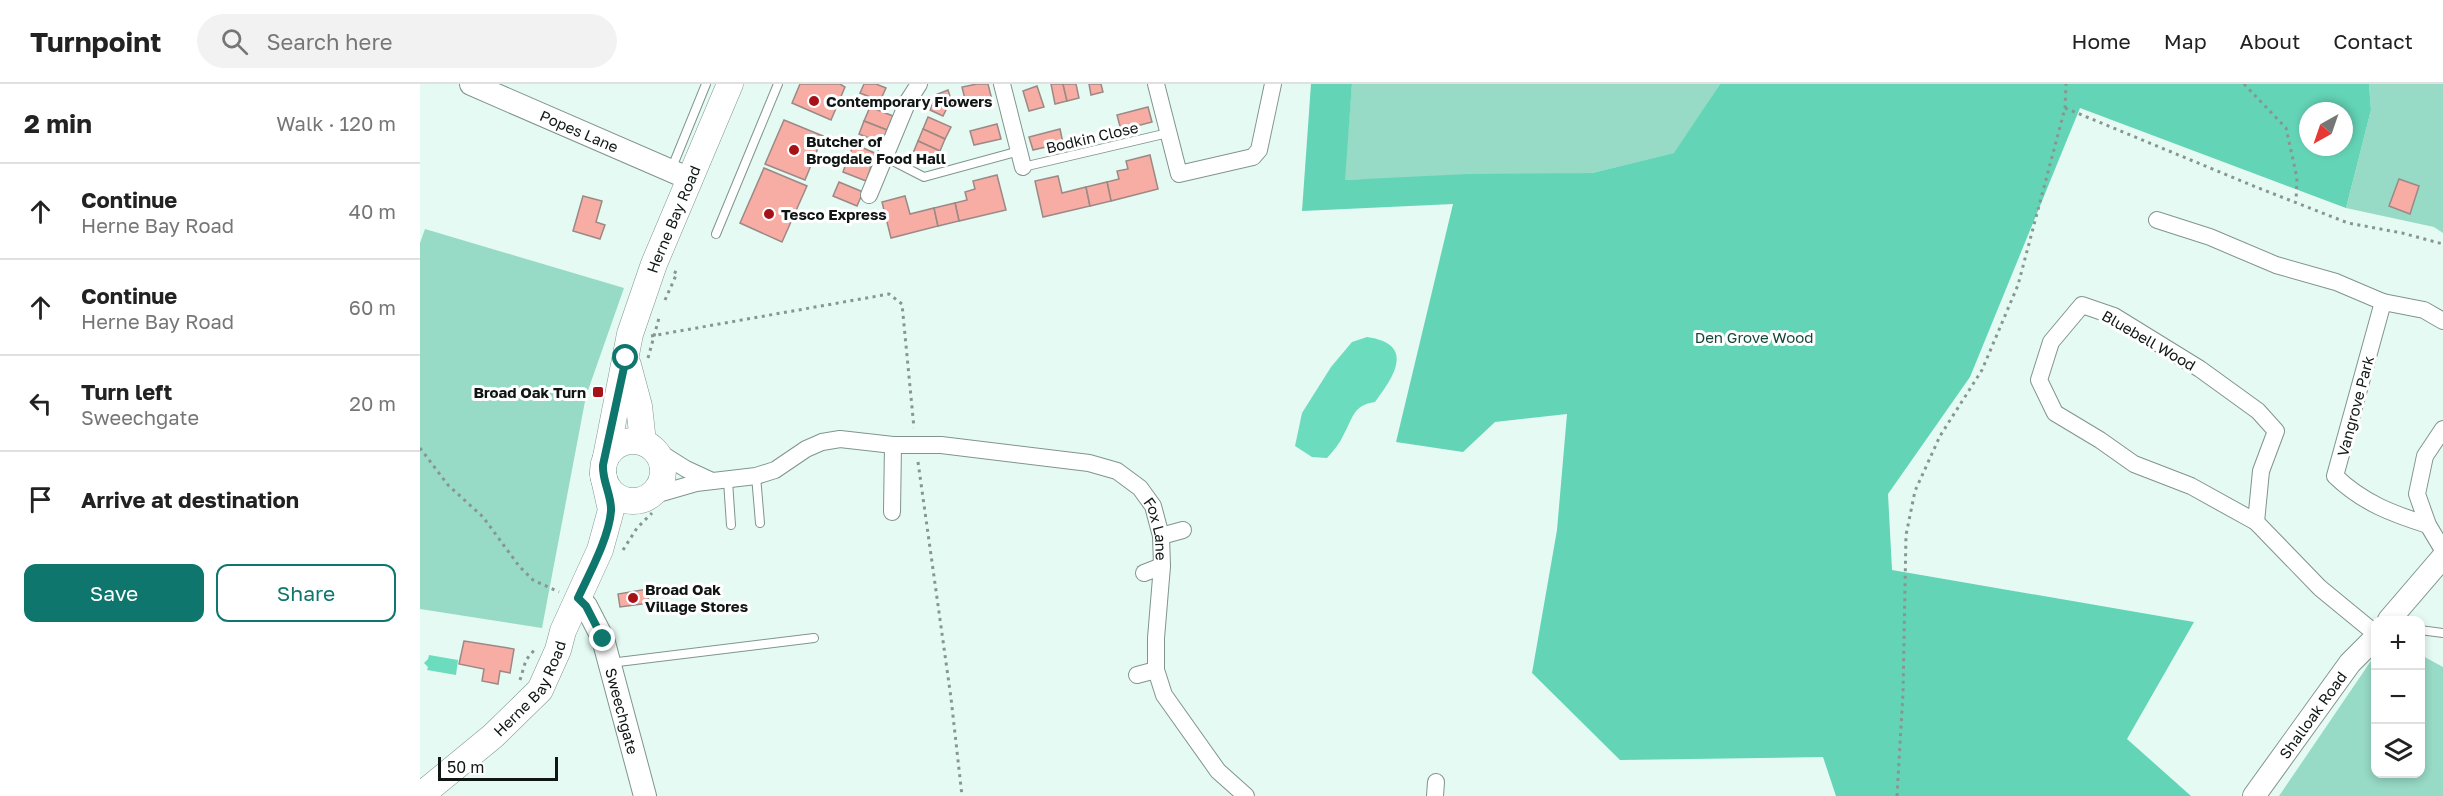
<!DOCTYPE html>
<meta charset="utf-8">
<style>
body{margin:0;font-family:"Golos Text",sans-serif;background:#f2f2f2;color:#222}
.controls{position:absolute;right:18px;bottom:18px;display:grid;overflow:hidden;border-radius:12px;box-shadow:0 3px 9px #0003}
.controls button{width:54px;height:54px;display:grid;place-items:center;padding:0;border:0;border-bottom:2px solid #e0e0e0;background:#fff;color:#222;font:30px sans-serif}
.compass{position:absolute;left:1879px;top:18px;width:54px;height:54px;border-radius:50%;background:#fff;box-shadow:0 3px 9px #0003;rotate:220deg}
.scale{position:absolute;left:18px;bottom:15px;width:120px;box-sizing:border-box;padding-left:6px;border:3px solid #0f1614;border-top:0;font-size:16px;line-height:21px;white-space:nowrap;color:#0f1614;-webkit-text-stroke:4px #fff;paint-order:stroke}
.stop{position:absolute;width:18px;height:18px;margin:-14px;border:4px solid #0f766e;border-radius:50%;background:#fff}
.stop.end{background:#0f766e;border-color:#fff;box-shadow:0 2px 6px #0008}
.list{margin:0;padding:0;list-style:none}
h2{display:flex;justify-content:space-between;align-items:center;height:78px;margin:0;padding:0 24px;font-size:26px}
h2 small{font-size:20px;font-weight:400;color:#767676}
.list li{display:grid;grid-template-columns:39px 1fr auto;gap:18px;align-items:center;box-sizing:border-box;height:96px;padding:0 24px;border-top:2px solid #e0e0e0}
.list b{display:block;font-size:22px;white-space:nowrap}
.list p{margin:0;font-size:20px;white-space:nowrap;color:#767676}
.list em{font-size:20px;font-style:normal;color:#767676}
.actions{display:flex;gap:12px;padding:18px 24px}
.actions a{flex:1;padding:14px 0;border:2px solid #0f766e;border-radius:12px;text-align:center;font-size:21px;color:#0f766e}
.actions .main{background:#0f766e;color:#fff}
.icon{flex:none;width:33px;height:33px;fill:none;stroke:currentColor;stroke-width:2;stroke-linecap:round;stroke-linejoin:round}
.map{position:relative;flex:none;width:2023px;height:712px;overflow:hidden}
header{display:flex;align-items:center;gap:36px;box-sizing:border-box;height:84px;padding:0 30px;background:#fff;border-bottom:2px solid #e0e0e0}
header strong{font-size:28px}
nav{display:flex;gap:33px;margin-inline-start:auto;font-size:21px}
.search{width:420px;height:54px;background:#f2f2f2;display:flex;align-items:center;gap:15px;box-sizing:border-box;padding:0 21px;border-radius:33px;color:#767676;font-size:22px}
main{display:flex}
aside{flex:1;background:#fff}
.map>svg:first-child{display:block}
</style>
<header>
<strong>Turnpoint</strong>
<div class="search"><svg class="icon" aria-label="search" viewBox="0 0 24 24"><circle cx="10" cy="10" r="6"/><path d="M15 15l6 6"/></svg>Search here</div>
<nav><a>Home</a><a>Map</a><a>About</a><a>Contact</a></nav>
</header>
<main>
<aside>
<h2>2 min<small>Walk · 120 m</small></h2>
<ul class="list">
<li><svg class="icon" aria-label="ahead" viewBox="0 0 24 24"><path d="M12 20V5M6 11l6-6 6 6"/></svg><div><b>Continue</b><p>Herne Bay Road</p></div><em>40 m</em></li>
<li><svg class="icon" aria-label="ahead" viewBox="0 0 24 24"><path d="M12 20V5M6 11l6-6 6 6"/></svg><div><b>Continue</b><p>Herne Bay Road</p></div><em>60 m</em></li>
<li><svg class="icon" aria-label="left" viewBox="0 0 24 24"><path d="M17 20v-9H6M10 6l-5 5 5 5"/></svg><div><b>Turn left</b><p>Sweechgate</p></div><em>20 m</em></li>
<li><svg class="icon" aria-label="arrive" viewBox="0 0 24 24"><path d="M6 21V4h12l-3 4 3 4H6"/></svg><div><b>Arrive at destination</b></div></li>
</ul>
<div class="actions"><a class="main">Save</a><a>Share</a></div>
</aside>
<div class="map">
<svg width="2023" height="712" viewBox="0 0 2023 712">
<rect width="100%" height="100%" fill="#e5faf3"/>
<g fill="#97dac6" fill-rule="evenodd">
<polygon points="932,0 1300,0 1255,69 1172,89 924,96"/>
<path d="M1949 0H2023V149L2014 143 1926 124 1951 26ZM1979 95 1999 103 1989 129 1970 122Z"/>
<polygon points="5,145 204,204 166,312 122,544 0,525 0,159"/>
<polygon points="1955,571 1956,690 2000,690 2001,571 2023,583 2023,712 1859,712"/>
</g>
<path fill="#64d4b7" fill-rule="evenodd" d="M891 0H932L925 96 1048 90 1172 89 1254 69 1300 0H1949L1951 26 1926 124 1660 24 1550 293 1468 410 1472 486 1774 538 1707 655 1771 712H1416L1403 673 1200 676 1112 589 1137 446 1147 330 1075 338 1043 368 976 358 1033 120 882 127ZM1888 27H1924V63H1888Z"/>
<g fill="#6cdcbf">
<path d="M947 253C996 260 974 293 955 318 933 321 933 334 924 350 920 359 914 366 907 374L892 373 875 362 882 329 911 283 932 258Z"/>
<polygon points="9,571 38,576 36,591 7,586 8,583 4,579 8,575"/>
</g>
<g fill="#f7ada4" stroke="#9c8986" stroke-width="1.5">
<polygon points="380,0 420,0 425,3 411,36 372,19"/>
<polygon points="444,0 456,0 466,4 460,17 440,9"/>
<polygon points="557,0 568,0 573,20 556,24 555,17 546,19 542,3"/>
<polygon points="631,0 643,0 647,17 635,20"/>
<polygon points="643,0 656,0 659,14 647,17"/>
<polygon points="669,0 681,0 683,8 671,11"/>
<polygon points="617,2 624,23 609,27 603,7"/>
<polygon points="528,6 533,22 527,24 523,32 510,26 515,11"/>
<polygon points="450,23 473,32 467,46 444,37"/>
<polygon points="728,23 732,38 701,46 697,31"/>
<polygon points="508,33 531,43 525,55 503,45"/>
<polygon points="364,36 403,52 385,96 345,80"/>
<polygon points="444,37 467,46 462,59 439,50"/>
<polygon points="577,40 581,55 554,61 550,47"/>
<polygon points="503,45 525,55 520,67 498,57"/>
<polygon points="640,45 643,59 613,66 609,53"/>
<polygon points="498,57 520,67 515,78 493,69"/>
<polygon points="434,60 457,70 451,83 428,74"/>
<polygon points="730,71 738,105 691,117 687,98 699,95 697,87 708,85 706,77"/>
<polygon points="428,74 451,83 446,97 423,88"/>
<polygon points="344,84 387,102 362,158 320,139"/>
<polygon points="577,91 586,126 539,137 535,119 547,116 545,108 555,105 553,97"/>
<polygon points="638,92 642,109 666,103 670,122 623,133 615,97"/>
<polygon points="1979,95 1999,102 1990,130 1969,122"/>
<polygon points="419,98 443,108 437,122 413,112"/>
<polygon points="687,98 691,117 670,122 666,103"/>
<polygon points="163,112 182,117 176,138 185,141 180,155 153,147"/>
<polygon points="485,112 490,130 514,124 518,142 471,154 462,118"/>
<polygon points="535,119 539,137 518,142 514,124"/>
<polygon points="227,505 229,519 200,523 198,510"/>
<polygon points="44,557 94,565 90,589 80,587 78,600 62,597 64,585 39,580"/>
</g>
<g fill="none" stroke-linecap="round" stroke-linejoin="round">
<defs>
<g id="lane">
<polyline points="465,73 504,93 599,67"/>
<polyline points="603,83 748,49"/>
<polyline points="251,86 286,0"/>
<polyline points="296,150 358,0"/>
<polyline points="336,392 340,439"/>
<polyline points="308,397 311,441"/>
<polyline points="2000,546 2023,549"/>
<polyline points="190,579 394,554"/>
</g>
<g id="street">
<polyline points="582,0 603,83"/>
<polyline points="736,0 759,90 833,73 839,66 853,0"/>
<polyline points="449,111 488,17 499,0"/>
<polyline points="1737,136 1790,153 1856,181 1916,198 1963,218 2004,226 2023,237"/>
<path d="M1963 218 1915 392C1943 419 1973 430 2008 441L1997 410 2005 372 2023 345"/>
<polygon points="1662,221 1694,232 1780,285 1838,327 1856,347 1841,387 1836,438 1771,402 1714,380 1680,356 1635,329 1619,296 1631,258"/>
<polyline points="228,361 266,385 292,397"/>
<path id="s1" d="M231 412 276 399 336 392 355 386 386 365 402 358 420 355 473 361H521L669 379 697 387 720 404 733 422 741 452 742 482 736 554V586L744 611 798 687 826 712"/>
<polyline points="472,428 473,361"/>
<polyline points="1836,438 1900,504 1956,550"/>
<polyline points="2008,441 2023,466"/>
<polyline points="741,452 763,446"/>
<polyline points="724,489 742,482"/>
<polyline points="717,591 736,586"/>
<polyline points="1015,712 1016,698"/>
</g>
<g id="secondary">
<path id="s2" d="M51 0 270 95"/>
<path id="s3" d="M158 514 166 522 183 555 225 712"/>
<polyline points="1969,536 2023,473"/>
<path id="s4" d="M1834 712 1930 579 1956 553"/>
</g>
<g id="primary">
<polyline points="208,281 219,322 223,358"/>
<circle cx="213" cy="387" r="30"/>
<path id="s5" d="M186 373 210 250 234 180 310 0"/>
<path id="s6" d="M0 712 73 652 120 606 138 566 143 547 180 466 191 426 183 390"/>
</g>
</defs>
<use href="#lane" stroke="#81948e" stroke-width="10"/>
<use href="#street" stroke="#81948e" stroke-width="18"/>
<use href="#secondary" stroke="#81948e" stroke-width="24"/>
<use href="#primary" stroke="#81948e" stroke-width="27"/>
<g stroke="#879691" stroke-width="3" stroke-dasharray="3 4.5" stroke-linecap="butt">
<polyline points="1824,0 1866,44 1877,94 1876,117"/>
<polyline points="1645,24 1836,103 1928,139 1982,149 2023,160"/>
<polyline points="245,216 257,189 252,187"/>
<polyline points="231,252 469,210 482,220 494,344"/>
<polyline points="228,274 239,234"/>
<polyline points="0,364 28,401 63,433 99,482 113,496 139,508"/>
<polyline points="498,378 531,614 542,712"/>
<polyline points="203,466 217,444 232,429"/>
<polyline points="100,596 106,576 115,565"/>
<polyline points="1477,712 1483,609 1486,451 1495,407 1520,352 1562,286 1598,201 1645,24 1646,0"/>
</g>
<use href="#lane" stroke="#fff" stroke-width="8"/>
<use href="#street" stroke="#fff" stroke-width="16"/>
<use href="#secondary" stroke="#fff" stroke-width="22"/>
<use href="#primary" stroke="#fff" stroke-width="26"/>
</g>
<g fill="none" stroke-linecap="round" stroke-linejoin="round">
<path stroke="#0f766e" stroke-width="8" d="M183 555 166 522 158 514C169 490 189 454 191 427 192 412 182 397 183 381L206 274"/>
</g>
<g fill="#a71218" stroke="#fff" stroke-width="2">
<circle cx="394" cy="17" r="6"/>
<circle cx="374" cy="66" r="6"/>
<circle cx="349" cy="130" r="6"/>
<rect x="172" y="302" width="12" height="12" rx="3"/>
<circle cx="213" cy="514" r="6"/>
</g>
<g text-anchor="middle" dominant-baseline="central" stroke-width="6" stroke-linejoin="round" paint-order="stroke">
<g font-size="15" font-weight="bold" fill="#0f1614" stroke="#fff" text-anchor="start">
<text x="406" y="17">Contemporary Flowers</text>
<text x="386" y="57">Butcher of<tspan x="386" dy="17">Brogdale Food Hall</tspan></text>
<text x="361" y="130">Tesco Express</text>
<text x="166" y="308" text-anchor="end">Broad Oak Turn</text>
<text x="225" y="505">Broad Oak<tspan x="225" dy="17">Village Stores</tspan></text>
</g>
<g font-size="15" fill="#0f1614" stroke="#fff">
<text stroke="none"><textPath href="#s2" startOffset="118">Popes Lane</textPath></text>
<text transform="translate(672 53) rotate(-13)">Bodkin Close</text>
<text stroke="none"><textPath href="#s5" startOffset="248">Herne Bay Road</textPath></text>
<text transform="translate(1729 256) rotate(30)">Bluebell Wood</text>
<text transform="translate(1935 322) rotate(-75)">Vangrove Park</text>
<text stroke="none"><textPath href="#s1" startOffset="554">Fox Lane</textPath></text>
<text stroke="none"><textPath href="#s6" startOffset="156">Herne Bay Road</textPath></text>
<text stroke="none"><textPath href="#s3" startOffset="123">Sweechgate</textPath></text>
<text stroke="none"><textPath href="#s4" startOffset="100">Shalloak Road</textPath></text>
</g>
<g font-size="15" fill="#15473b" stroke="#fff">
<text x="1334" y="253">Den Grove Wood</text>
</g>
</g>
</svg>
<div class="controls">
<button>+</button>
<button>−</button>
<button><svg class="icon" aria-label="layers" viewBox="0 0 24 24"><path d="M12 4l9 5-9 5-9-5zM3 14l9 5 9-5"/></svg></button>
</div>
<svg class="compass" viewBox="-18 -18 36 36"><path d="M0-13l5 13h-10z" fill="#e53935"/><path d="M0 13l5-13h-10z" fill="#767676"/></svg>
<div class="scale">50 m</div>
<div class="stop" style="left:206px;top:274px"></div>
<div class="stop end" style="left:183px;top:555px"></div>
</div>
</main>
